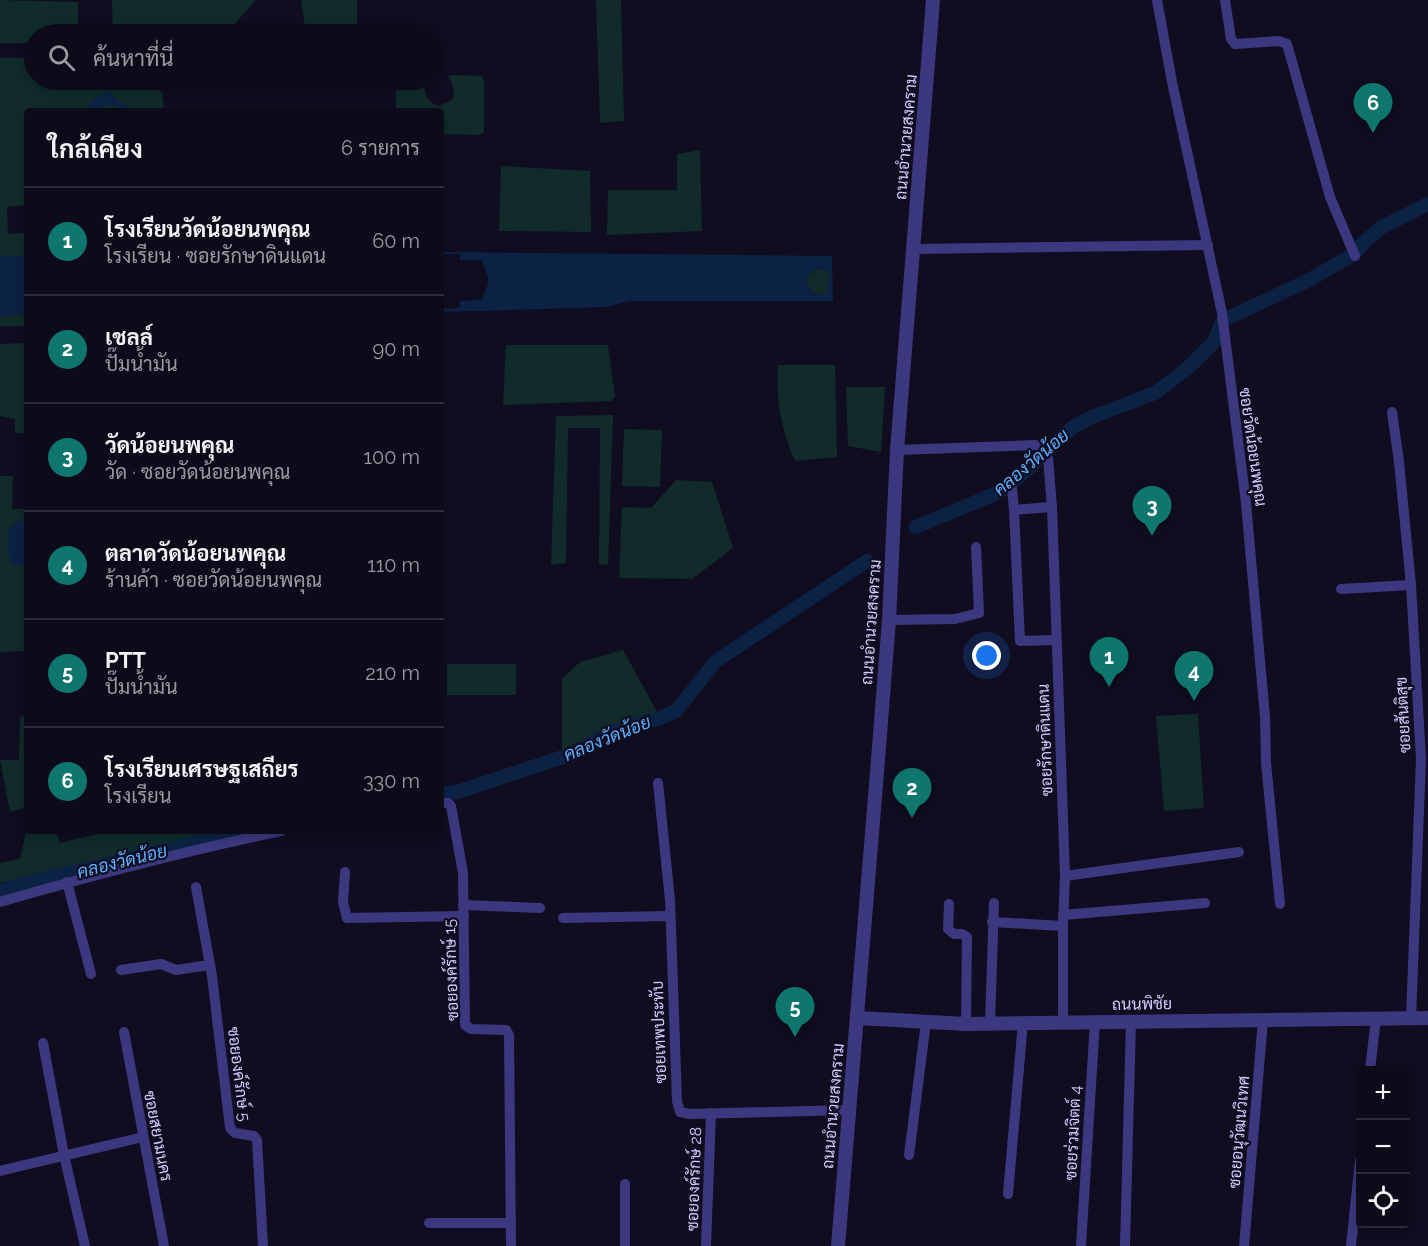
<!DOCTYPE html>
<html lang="th">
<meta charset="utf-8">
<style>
body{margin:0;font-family:Raleway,Sarabun,sans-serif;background:#161322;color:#f1f3f6}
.controls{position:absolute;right:18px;bottom:18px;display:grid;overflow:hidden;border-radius:6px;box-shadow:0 3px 9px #0003}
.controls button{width:54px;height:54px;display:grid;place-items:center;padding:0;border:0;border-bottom:2px solid #2d2b38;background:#0d0a19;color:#f1f3f6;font:30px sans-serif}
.you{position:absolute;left:987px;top:656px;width:21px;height:21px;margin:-15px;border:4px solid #fff;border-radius:50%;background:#1a73e8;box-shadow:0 0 0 9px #1a73e833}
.badge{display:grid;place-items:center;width:39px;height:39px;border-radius:50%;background:#0f766e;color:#fff;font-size:20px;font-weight:700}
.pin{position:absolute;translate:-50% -50px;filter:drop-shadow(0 2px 3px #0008)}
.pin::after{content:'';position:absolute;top:32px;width:21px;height:18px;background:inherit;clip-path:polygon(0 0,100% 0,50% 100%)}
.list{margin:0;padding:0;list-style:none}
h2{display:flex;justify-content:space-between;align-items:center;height:78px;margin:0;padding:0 24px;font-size:26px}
h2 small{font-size:20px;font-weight:400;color:#9a9aa2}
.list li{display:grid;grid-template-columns:39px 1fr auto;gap:18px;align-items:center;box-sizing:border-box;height:108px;padding:0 24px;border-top:2px solid #2d2b38}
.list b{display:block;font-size:22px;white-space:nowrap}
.list p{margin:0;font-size:20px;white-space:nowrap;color:#9a9aa2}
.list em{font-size:20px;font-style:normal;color:#9a9aa2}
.icon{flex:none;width:33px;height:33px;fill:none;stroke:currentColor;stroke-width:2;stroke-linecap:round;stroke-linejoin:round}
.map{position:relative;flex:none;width:1428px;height:1246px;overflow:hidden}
.search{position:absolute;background:#0d0a19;box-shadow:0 3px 9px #0003;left:24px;top:24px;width:420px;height:66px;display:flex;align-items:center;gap:15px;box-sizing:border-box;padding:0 21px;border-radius:33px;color:#9a9aa2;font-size:22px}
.panel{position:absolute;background:#0d0a19;box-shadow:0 3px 9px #0003;left:24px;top:108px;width:420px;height:726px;border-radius:6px}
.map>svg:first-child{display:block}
</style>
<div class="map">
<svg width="1428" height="1246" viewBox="0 0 1428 1246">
<rect width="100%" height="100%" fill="#110d21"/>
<g fill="#102b2a">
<polygon points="0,0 78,2 78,34 34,34 34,38 30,38 30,43 0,43"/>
<polygon points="112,0 256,0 229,30 221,34 113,34"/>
<polygon points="301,0 357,0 357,34 306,34"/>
<polygon points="596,0 621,0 624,121 600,123"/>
<polygon points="0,58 34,58 34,80 124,80 141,83 162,92 164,111 27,111 27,205 7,207 8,234 27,233 27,256 0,256"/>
<path d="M448 75 482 76 484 81V132L479 135 441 134V111H396V80H429C420 90 426 102 439 106L452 100C456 89 453 85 448 75Z"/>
<polygon points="700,150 702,231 607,235 608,190 677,190 677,154"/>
<polygon points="501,166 590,171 591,232 499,231"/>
<path d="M823 269 829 273V293C817 297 813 293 806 284L808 275 815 270Z"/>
<polygon points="27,313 27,326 0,326 0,316"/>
<polygon points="27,343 27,433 15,433 15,419 0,416 0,344"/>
<polygon points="506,345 608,345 615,397 611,401 503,405"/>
<path d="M778 365H835L837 457 795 461C781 428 776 401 778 365Z"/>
<polygon points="846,387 885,387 881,452 848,446"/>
<polygon points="613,415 608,565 599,564 600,428 568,428 566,563 551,565 556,416"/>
<polygon points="624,429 662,430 660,487 622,486"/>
<polygon points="0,476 13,476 12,509 27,509 27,651 0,652"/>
<polygon points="676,480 712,482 733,548 692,579 619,578 622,507 651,508"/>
<polygon points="623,650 657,712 608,727 562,750 562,679 580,662"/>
<rect x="447" y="664" width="69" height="31"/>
<polygon points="27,713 27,807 10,812 0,760 19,760 20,718"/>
<polygon points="1198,714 1204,808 1164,811 1156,716"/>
<polygon points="27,827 27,831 56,831 60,843 109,831 216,831 0,883 0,863 20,859"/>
</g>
<g fill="#0c2245" fill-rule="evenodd">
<path d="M108 91 110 92C117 104 125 102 133 111 124 111 118 105 109 105 99 105 93 111 85 111L94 99Z"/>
<path d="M441 252 832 256 833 301H630L606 307 441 312V301H444V308L452 309 460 307V301L482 300 489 281 482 260H460V254H444L443 262H441ZM823 269 829 273 828 293C817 297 813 293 806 284L808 275 815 270Z"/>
<polygon points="0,256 27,256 27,313 0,316"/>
<polygon points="19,520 27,522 27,566 12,564 8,549 9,529"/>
</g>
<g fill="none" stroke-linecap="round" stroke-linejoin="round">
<g stroke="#0c2245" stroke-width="14">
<polyline points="1356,252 1364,242 1382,227 1428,204"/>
<polyline points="1224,320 1309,280 1351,256"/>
<polyline points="916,527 997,493 1019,477 1073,427 1092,417 1155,393 1188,368 1215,341 1221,323"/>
<polyline points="441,794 457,792 572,754 608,733 660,718 676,711 716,661 867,561"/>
<polyline points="0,891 22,884 245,831"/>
</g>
<g stroke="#3c387f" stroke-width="10">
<polyline points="1157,0 1172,82 1222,313 1246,503 1265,717 1266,763 1280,904"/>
<polyline points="1225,0 1231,39 1235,44 1279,41 1287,44 1330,197 1355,256"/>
<polyline points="913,249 1208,245"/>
<polyline points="1392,412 1399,462 1411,585 1421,759 1411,1018"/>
<polyline points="897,450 1036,445"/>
<polyline points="1048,458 1052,507 1065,876 1063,926 1063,1021"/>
<polyline points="1012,488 1014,510 1052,507"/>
<polyline points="1014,510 1020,641 1056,640"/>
<polyline points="1341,589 1411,585"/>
<polyline points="889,620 955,619 979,613 976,547"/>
<polyline points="658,783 670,900 677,1101 680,1112 690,1114 848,1110"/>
<polyline points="441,803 448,803 451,806 463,873 465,1025 471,1029 506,1030 509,1035 511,1246"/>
<polyline points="345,872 343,902 347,918 464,916"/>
<polyline points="1065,876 1239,852"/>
<polyline points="67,882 91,974"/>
<polyline points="196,887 212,976 230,1128 235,1133 254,1136 257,1140 263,1246"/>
<path d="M0 902C93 875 186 851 281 831"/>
<polyline points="949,904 948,929 954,934 962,934 967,937 966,1024"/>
<polyline points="463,905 540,908"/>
<polyline points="1063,915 1205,903"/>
<polyline points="563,918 670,916"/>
<polyline points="992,922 1063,926"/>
<polyline points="121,970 161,964 176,970 209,965"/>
<polyline points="990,1023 994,903"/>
<polyline points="124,1032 164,1246"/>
<polyline points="43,1043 64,1155 85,1246"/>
<polyline points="1370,1070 1376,1018"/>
<polyline points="909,1155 926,1022"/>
<polyline points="0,1171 143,1137"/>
<polyline points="1008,1194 1023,1022"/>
<polyline points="429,1223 511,1223"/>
<polyline points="625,1246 625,1184"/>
<polyline points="706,1246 711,1113"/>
<polyline points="1081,1246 1095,1021"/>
<polyline points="1125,1246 1131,1021"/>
<polyline points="1244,1246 1263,1020"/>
<polyline points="1351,1246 1360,1160"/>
</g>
<g stroke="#3c387f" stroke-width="14">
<polyline points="858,1018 966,1024 1428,1018"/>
<polyline points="838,1246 876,785 889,620 897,450 933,0"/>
</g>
</g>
<g text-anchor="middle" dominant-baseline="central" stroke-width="4.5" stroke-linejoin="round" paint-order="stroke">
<g font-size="16" fill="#d3cdff" stroke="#110d21">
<text transform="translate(906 137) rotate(-85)">ถนนอำนวยสงคราม</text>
<text transform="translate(1253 447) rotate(82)">ซอยวัดน้อยนพคุณ</text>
<text transform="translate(871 622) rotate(-86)">ถนนอำนวยสงคราม</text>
<text transform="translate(1403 715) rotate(-93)">ซอยสันติสุข</text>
<text transform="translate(1045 740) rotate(-92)">ซอยรักษาดินแดน</text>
<text transform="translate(451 970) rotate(-92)">ซอยองค์รักษ์ 15</text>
<text transform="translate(1142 1004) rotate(-1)">ถนนพิชัย</text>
<text transform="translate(659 1032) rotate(-92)">ซอยเทพประทับ</text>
<text transform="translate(239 1074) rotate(83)">ซอยองค์รักษ์ 5</text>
<text transform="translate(833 1106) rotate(-85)">ถนนอำนวยสงคราม</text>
<text transform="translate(1239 1132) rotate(-85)">ซอยอนุวัฒนวิเทศ</text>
<text transform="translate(1073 1133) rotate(-87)">ซอยร่วมจิตต์ 4</text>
<text transform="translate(158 1136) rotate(79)">ซอยสยามนคร</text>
<text transform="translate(694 1179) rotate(-88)">ซอยองค์รักษ์ 28</text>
</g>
<g font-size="18" font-style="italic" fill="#5cb0fe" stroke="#110d21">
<text transform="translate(1031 462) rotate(-40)">คลองวัดน้อย</text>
<text transform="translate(607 738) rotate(-22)">คลองวัดน้อย</text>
<text transform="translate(122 861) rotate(-14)">คลองวัดน้อย</text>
</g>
</g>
</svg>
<div class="controls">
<button>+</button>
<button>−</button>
<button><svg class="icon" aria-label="locate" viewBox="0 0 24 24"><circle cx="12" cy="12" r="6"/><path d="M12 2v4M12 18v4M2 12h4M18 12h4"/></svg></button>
</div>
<div class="you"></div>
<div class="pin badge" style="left:1109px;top:687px">1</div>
<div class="pin badge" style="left:912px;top:818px">2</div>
<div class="pin badge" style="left:1152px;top:536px">3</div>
<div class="pin badge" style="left:1194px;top:701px">4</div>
<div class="pin badge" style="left:795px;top:1037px">5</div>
<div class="pin badge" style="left:1373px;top:133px">6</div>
<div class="search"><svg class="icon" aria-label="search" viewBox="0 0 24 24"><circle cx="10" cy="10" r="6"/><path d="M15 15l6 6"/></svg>ค้นหาที่นี่</div>
<section class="panel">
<h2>ใกล้เคียง<small>6 รายการ</small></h2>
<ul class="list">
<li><span class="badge">1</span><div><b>โรงเรียนวัดน้อยนพคุณ</b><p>โรงเรียน · ซอยรักษาดินแดน</p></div><em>60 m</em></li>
<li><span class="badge">2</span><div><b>เชลล์</b><p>ปั๊มน้ำมัน</p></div><em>90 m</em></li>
<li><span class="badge">3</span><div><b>วัดน้อยนพคุณ</b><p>วัด · ซอยวัดน้อยนพคุณ</p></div><em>100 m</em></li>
<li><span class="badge">4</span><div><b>ตลาดวัดน้อยนพคุณ</b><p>ร้านค้า · ซอยวัดน้อยนพคุณ</p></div><em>110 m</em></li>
<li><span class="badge">5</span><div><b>PTT</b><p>ปั๊มน้ำมัน</p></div><em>210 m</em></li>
<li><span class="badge">6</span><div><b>โรงเรียนเศรษฐเสถียร</b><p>โรงเรียน</p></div><em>330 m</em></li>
</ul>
</section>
</div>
